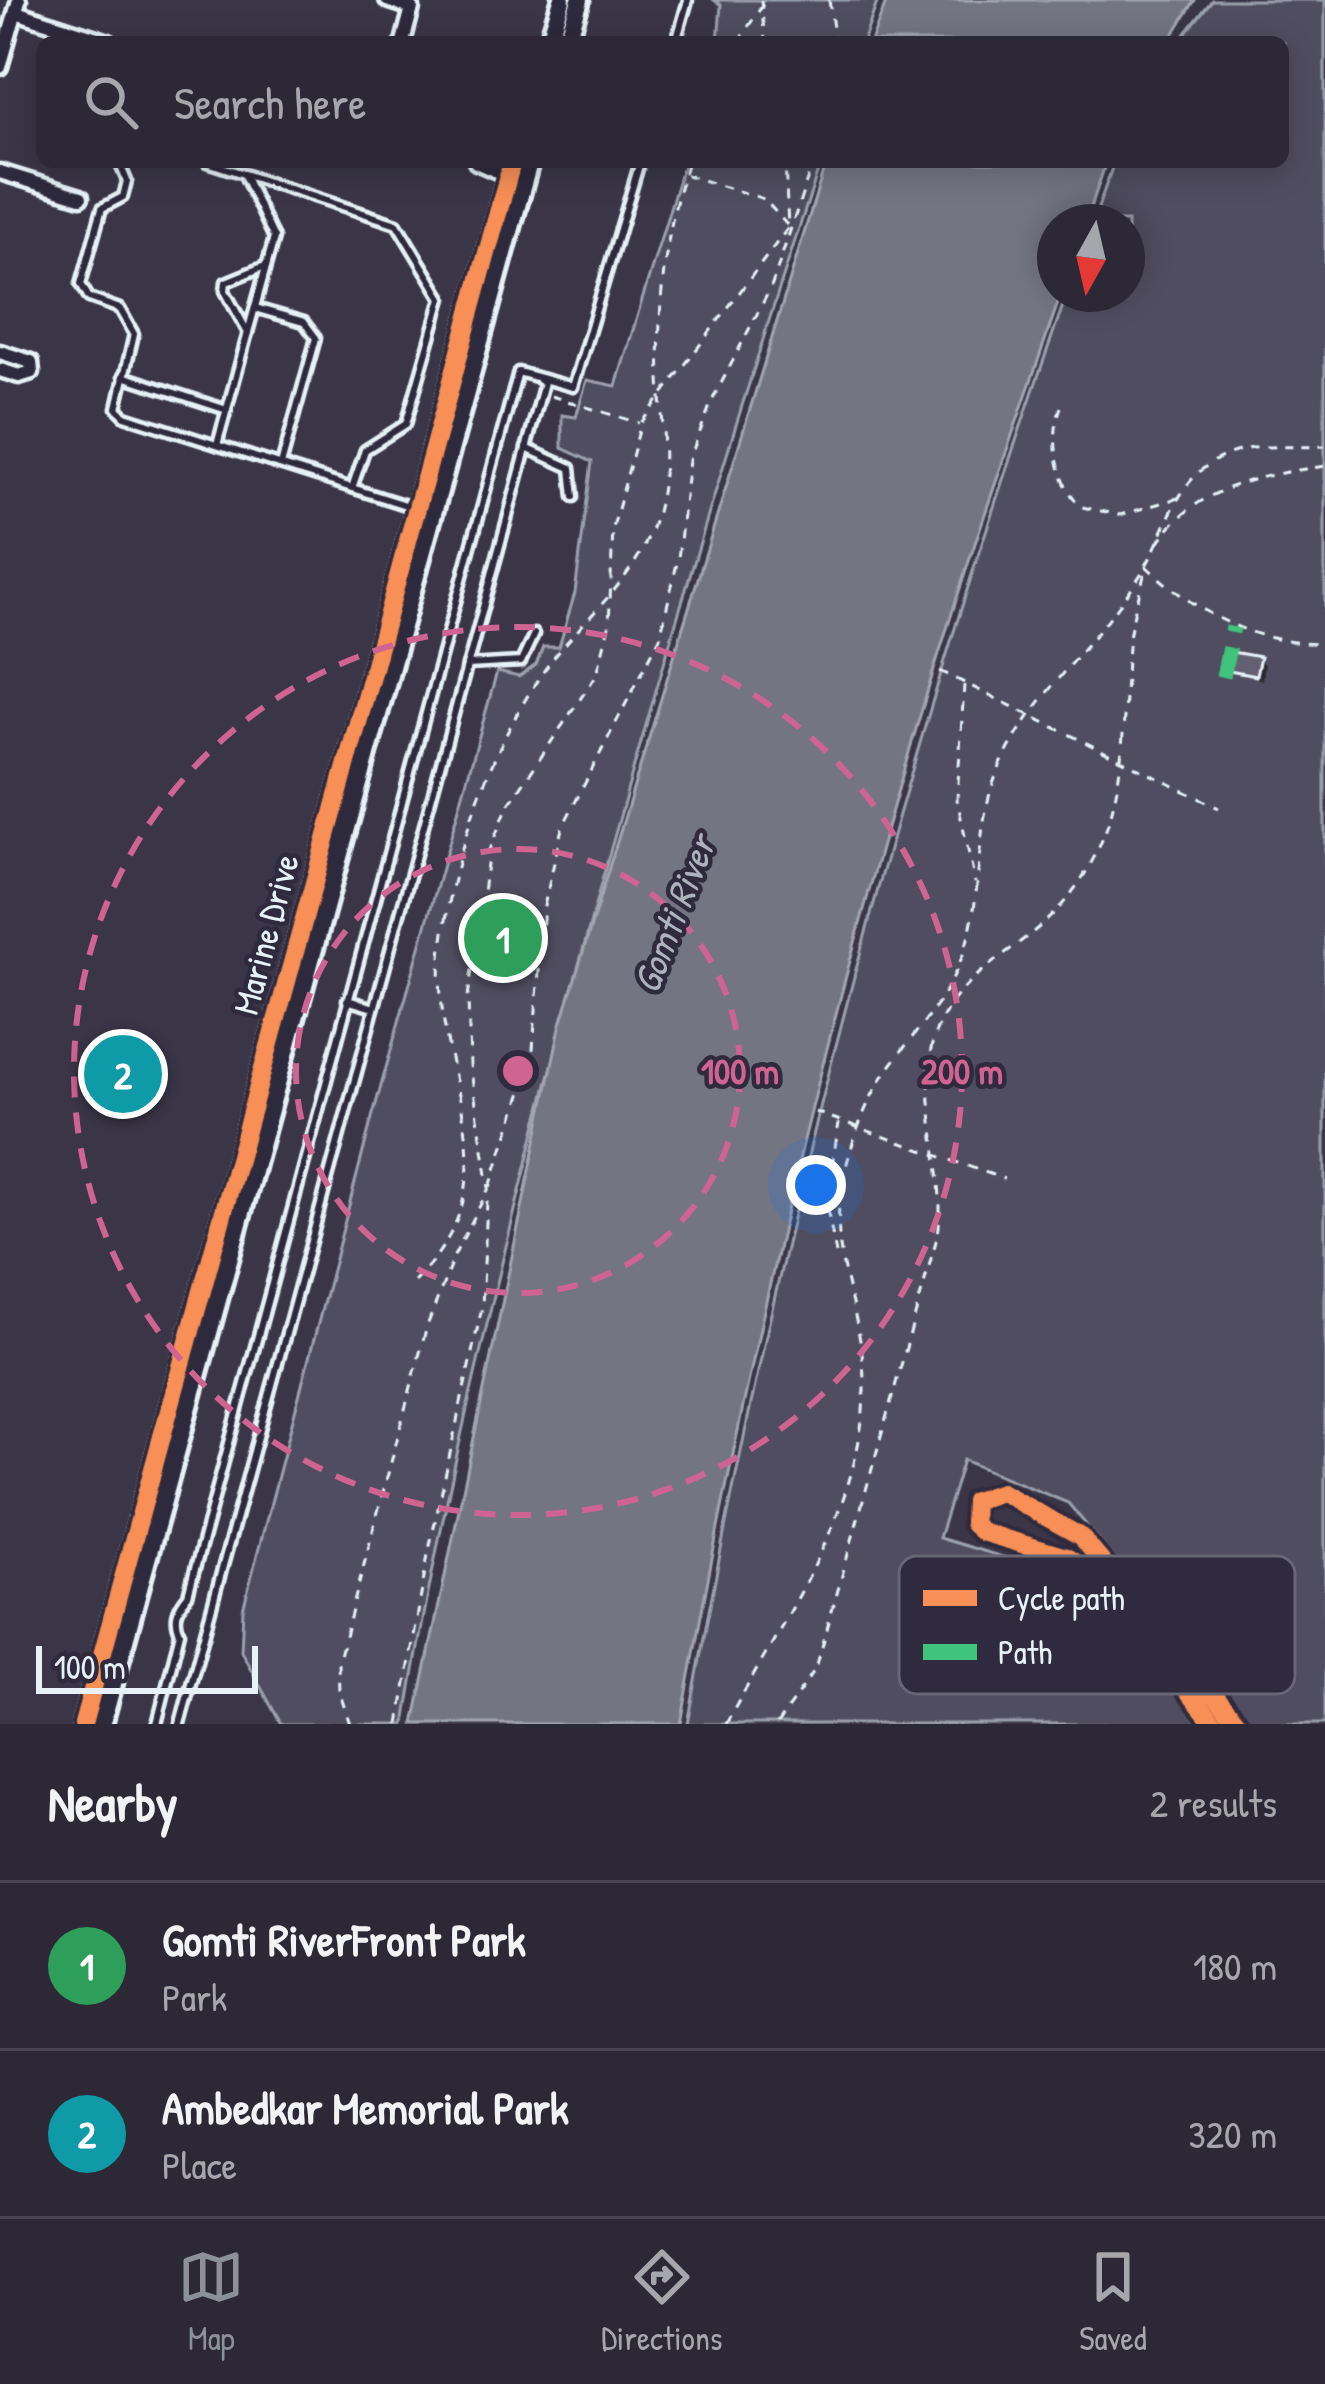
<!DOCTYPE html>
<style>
body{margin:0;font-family:"Patrick Hand",sans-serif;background:#383442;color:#f1f3f6}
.compass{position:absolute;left:1037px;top:204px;width:108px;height:108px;border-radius:50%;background:#2c2836;box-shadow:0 6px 30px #0003;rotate:188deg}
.scale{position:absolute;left:36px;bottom:30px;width:222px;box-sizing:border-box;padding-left:12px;border:6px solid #e8f1f8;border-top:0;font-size:33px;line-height:42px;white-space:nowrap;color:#e8f1f8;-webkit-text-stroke:9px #2f2a3d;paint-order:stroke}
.you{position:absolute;left:816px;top:1185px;width:42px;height:42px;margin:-30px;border:9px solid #fff;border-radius:50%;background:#1a73e8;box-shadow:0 0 0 18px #1a73e833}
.badge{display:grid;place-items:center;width:78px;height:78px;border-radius:50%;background:#8c9099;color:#fff;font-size:39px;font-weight:700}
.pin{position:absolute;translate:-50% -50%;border:6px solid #fff;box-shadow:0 3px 12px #0006}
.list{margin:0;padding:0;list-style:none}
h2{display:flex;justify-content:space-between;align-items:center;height:156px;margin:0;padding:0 48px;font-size:51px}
h2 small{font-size:39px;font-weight:400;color:#a6a6ad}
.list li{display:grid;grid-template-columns:78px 1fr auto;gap:36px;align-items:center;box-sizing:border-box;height:168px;padding:0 48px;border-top:3px solid #484451}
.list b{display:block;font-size:45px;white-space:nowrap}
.list p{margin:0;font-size:39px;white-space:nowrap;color:#a6a6ad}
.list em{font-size:39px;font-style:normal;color:#a6a6ad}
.icon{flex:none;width:66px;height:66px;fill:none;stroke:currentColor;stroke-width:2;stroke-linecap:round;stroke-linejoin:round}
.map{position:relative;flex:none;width:1325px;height:1724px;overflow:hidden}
.search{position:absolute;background:#2c2836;box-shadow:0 6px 30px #0003;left:36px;right:36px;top:36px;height:132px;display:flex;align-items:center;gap:30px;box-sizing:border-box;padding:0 42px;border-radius:18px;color:#a6a6ad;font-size:45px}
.sheet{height:492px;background:#2c2836}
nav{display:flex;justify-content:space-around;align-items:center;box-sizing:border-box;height:168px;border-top:3px solid #484451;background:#2c2836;font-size:33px;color:#a6a6ad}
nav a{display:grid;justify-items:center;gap:6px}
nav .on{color:#8c9099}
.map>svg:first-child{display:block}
</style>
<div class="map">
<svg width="1325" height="1724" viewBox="0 0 1325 1724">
<rect width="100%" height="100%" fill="#3a3648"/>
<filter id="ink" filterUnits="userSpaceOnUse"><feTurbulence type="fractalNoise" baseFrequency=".00833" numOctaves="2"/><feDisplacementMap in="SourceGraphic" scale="24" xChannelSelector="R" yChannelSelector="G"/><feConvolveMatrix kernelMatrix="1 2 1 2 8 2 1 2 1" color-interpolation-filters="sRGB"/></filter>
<g filter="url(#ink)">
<g fill="#504e5f" stroke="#9ca0ac" stroke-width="3">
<polygon points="714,0 878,0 863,42 718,42 721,5"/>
<path d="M1212 0H1325V1724H1252L1068 1503 963 1460 939 1538 1086 1582 1202 1724H688C775 1237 900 760 1067 294H1127V222H1093L1114 162H1283V42H1179Z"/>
<path d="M684 162H821C720 464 630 768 549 1077 494 1290 440 1506 405 1724H281L241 1651 243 1609 372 1118 497 672 519 677 536 665 543 647H559L575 593 592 462 562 448V415L576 417 587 380 616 386Z"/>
</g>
<g fill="#737482" stroke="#a2a6b1" stroke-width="3">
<polygon points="887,0 1195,0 1169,42 871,42"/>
<path d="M826 162H1106L1086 222H1055V294H1061C1018 420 972 545 933 673 827 1016 744 1370 681 1724H414L560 1027Z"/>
</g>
<polygon fill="#0007" points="1258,660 1264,665 1262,680 1232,670"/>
<polygon fill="#636171" stroke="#e8f1f8" stroke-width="3" points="1232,652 1260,657 1256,676 1229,671"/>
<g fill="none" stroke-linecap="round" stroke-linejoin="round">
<defs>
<g id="lane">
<polyline points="676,42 688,0"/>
<polyline points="119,162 127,181 123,197 102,208 81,284 89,298 120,309 134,334 117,408 125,416 412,507"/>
<polyline points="207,162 397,224 442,298 406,424 365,450 352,488"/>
<polyline points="255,308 304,322 316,338 281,465"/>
<polyline points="248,333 225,291 226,282 265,266"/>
<polyline points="123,376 227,410"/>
<polyline points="217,445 274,238 244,175"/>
<polyline points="526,448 571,468 574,497"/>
<polyline points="467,665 521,662 534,634"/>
<polyline points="347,1000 374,1008"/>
<path d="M157 1724 180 1632C173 1618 178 1607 188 1595L518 372 573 387 640 162"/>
<polyline points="180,1724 541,394 544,382 539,380"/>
</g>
<g id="street">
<polyline points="387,0 412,8 403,42"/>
<polyline points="16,12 109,42"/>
<polyline points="0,67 19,0"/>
<polyline points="476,162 508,176"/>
<polyline points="0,172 81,197"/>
<polyline points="0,352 31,362 32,372 19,376 0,370"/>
<polyline points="1215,1724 1090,1572 1066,1557 982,1532 973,1524 974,1501 1001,1492 1080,1536 1239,1724"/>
</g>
<g id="secondary">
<polyline points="549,42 562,0"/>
<polyline points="567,42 580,0"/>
<polyline points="83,1724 512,162"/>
<polyline points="102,1724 529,162"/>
</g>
</defs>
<use href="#lane" stroke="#e8f1f8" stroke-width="15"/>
<use href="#street" stroke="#e8f1f8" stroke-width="21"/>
<use href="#secondary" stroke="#e8f1f8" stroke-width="26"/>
<g stroke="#e8f1f8" stroke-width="3" stroke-dasharray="9 9" stroke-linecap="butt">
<polyline points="761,0 765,42"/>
<polyline points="829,0 835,42"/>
<polyline points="738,42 766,0"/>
<polyline points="686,175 764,199 787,225"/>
<polyline points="551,396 639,423"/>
<path d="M1061 407C1049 438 1057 485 1082 507L1120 515 1178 498"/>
<path d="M1158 543C1195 486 1263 475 1325 466"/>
<path d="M1146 566C1196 613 1255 644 1325 644"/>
<polyline points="940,671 1219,808"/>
<polyline points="964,685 957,799 975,883"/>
<polyline points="815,1112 1004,1179"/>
<polyline points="490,1187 532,1062 544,906 562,828 660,637 678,559 689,460 712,401 772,285 813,162"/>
<polyline points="836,1254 826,1203 839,1123"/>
<path d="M414 1282C526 1168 426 1076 442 947 454 852 487 755 541 675 577 622 634 585 654 522 670 473 662 428 660 378 657 308 665 228 688 162"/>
<polyline points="350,1724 339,1691 338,1663 427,1326 454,1256 489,1188 470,1065 468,997 489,850 508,806 597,674 609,626 613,528 641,423 788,228 785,162"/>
<polyline points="399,1724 428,1554 482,1307 487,1201"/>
<path d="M726 1724C783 1619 866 1506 864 1382 863 1302 822 1255 846 1167 854 1136 866 1102 884 1075 910 1037 942 1006 960 962 985 903 972 836 996 776 1027 698 1101 640 1144 569 1165 534 1174 486 1211 463 1248 440 1284 449 1325 446"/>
<path d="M777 1724 816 1668 938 1234C948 1173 916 1087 935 1034 960 968 1026 950 1067 899 1131 819 1120 741 1128 647 1130 621 1140 594 1146 567"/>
</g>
<use href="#lane" stroke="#2f2a3d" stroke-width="6"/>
<use href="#street" stroke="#2f2a3d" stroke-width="12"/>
<use href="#secondary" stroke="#2f2a3d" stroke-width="16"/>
<polyline stroke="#40c37c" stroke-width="15" stroke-dasharray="30 15" stroke-linecap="butt" points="1223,677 1233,627"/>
<defs>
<g id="cycleway">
<polyline points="83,1724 512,162"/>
<polyline points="1215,1724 1090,1572 1066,1557 982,1532 973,1524 974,1501 1001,1492 1080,1536 1239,1724"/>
</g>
</defs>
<use href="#cycleway" stroke="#2f2a3d" stroke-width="26"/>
<use href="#cycleway" stroke="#f78f57" stroke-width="18"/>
</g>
</g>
<g fill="none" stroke="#cf6492" stroke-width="6" stroke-dasharray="21 15">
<circle cx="518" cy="1071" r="222"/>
<circle cx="518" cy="1071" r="444"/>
</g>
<g text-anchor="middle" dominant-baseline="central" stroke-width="9" stroke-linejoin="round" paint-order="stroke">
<g font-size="36" fill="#e8f1f8" stroke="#2f2a3d">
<text transform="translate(265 934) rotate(-75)">Marine Drive</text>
</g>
<g font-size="39" font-style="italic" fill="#aeb2bd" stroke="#2f2a3d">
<text transform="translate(673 914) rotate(-69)">Gomti River</text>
</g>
</g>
<rect x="899" y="1556" width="396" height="138" rx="18" fill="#2f2a3d" stroke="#666675" stroke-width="3"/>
<rect x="923" y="1590" width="54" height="16" fill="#f78f57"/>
<rect x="923" y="1644" width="54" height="16" fill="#40c37c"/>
<g font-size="33" fill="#e8f1f8">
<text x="998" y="1610">Cycle path</text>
<text x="998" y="1664">Path</text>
</g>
<circle cx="518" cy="1071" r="18" fill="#cf6492" stroke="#2f2a3d" stroke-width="6"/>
<g font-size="36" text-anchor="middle" font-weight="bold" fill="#cf6492" stroke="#2f2a3d" stroke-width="9" stroke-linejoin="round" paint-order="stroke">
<text x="740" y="1084">100 m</text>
<text x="962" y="1084">200 m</text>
</g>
</svg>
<svg class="compass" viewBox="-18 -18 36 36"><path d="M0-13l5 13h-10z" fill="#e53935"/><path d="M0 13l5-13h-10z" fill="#a6a6ad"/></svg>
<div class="scale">100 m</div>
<div class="you"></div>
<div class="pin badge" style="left:503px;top:938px;background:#2e9e5b">1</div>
<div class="pin badge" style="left:123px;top:1074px;background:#0f9aa8">2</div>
<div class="search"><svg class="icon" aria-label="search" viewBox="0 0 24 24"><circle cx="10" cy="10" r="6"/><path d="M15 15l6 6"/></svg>Search here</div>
</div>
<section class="sheet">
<h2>Nearby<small>2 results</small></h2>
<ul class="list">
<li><span class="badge" style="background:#2e9e5b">1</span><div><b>Gomti RiverFront Park</b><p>Park</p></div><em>180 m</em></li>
<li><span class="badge" style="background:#0f9aa8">2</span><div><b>Ambedkar Memorial Park</b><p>Place</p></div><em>320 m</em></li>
</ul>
</section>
<nav>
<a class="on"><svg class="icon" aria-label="map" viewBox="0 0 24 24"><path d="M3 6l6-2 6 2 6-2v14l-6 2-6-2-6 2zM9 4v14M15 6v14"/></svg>Map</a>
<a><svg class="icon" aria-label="directions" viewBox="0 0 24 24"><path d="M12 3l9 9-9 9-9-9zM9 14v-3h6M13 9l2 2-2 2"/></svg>Directions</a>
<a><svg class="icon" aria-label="saved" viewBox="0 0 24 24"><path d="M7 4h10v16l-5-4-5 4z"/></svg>Saved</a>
</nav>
